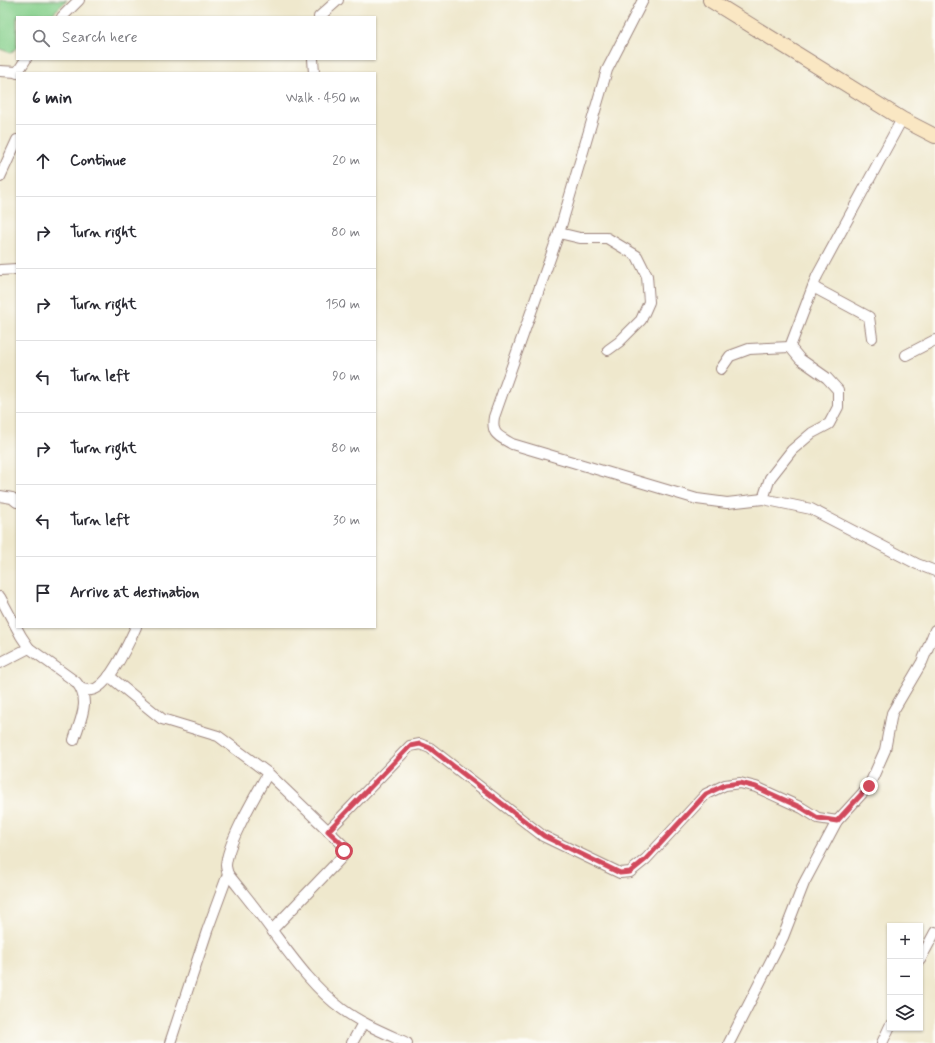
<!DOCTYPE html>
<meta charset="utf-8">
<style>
body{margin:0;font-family:Mynerve,sans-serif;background:#f2f2f3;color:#2b2b33}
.controls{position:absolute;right:12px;bottom:12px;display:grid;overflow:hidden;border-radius:0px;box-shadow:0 1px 3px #0004}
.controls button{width:36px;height:36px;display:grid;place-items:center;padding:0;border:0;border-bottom:1px solid #e1e1e2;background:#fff;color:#2b2b33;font:20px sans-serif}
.stop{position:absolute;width:12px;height:12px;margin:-9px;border:3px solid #d1495b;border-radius:50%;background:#fff}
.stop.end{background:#d1495b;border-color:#fff;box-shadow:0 1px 4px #0008}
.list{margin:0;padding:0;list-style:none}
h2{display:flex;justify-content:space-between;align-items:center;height:52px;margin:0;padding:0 16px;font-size:17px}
h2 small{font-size:13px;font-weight:400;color:#7c7c81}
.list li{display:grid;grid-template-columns:26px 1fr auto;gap:12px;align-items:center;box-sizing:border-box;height:72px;padding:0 16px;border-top:1px solid #e1e1e2}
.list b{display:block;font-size:15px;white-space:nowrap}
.list em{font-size:13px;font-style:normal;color:#7c7c81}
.icon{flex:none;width:22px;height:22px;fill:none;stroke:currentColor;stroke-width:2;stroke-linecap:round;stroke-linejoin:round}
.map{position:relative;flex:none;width:935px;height:1043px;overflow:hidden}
.search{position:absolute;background:#fff;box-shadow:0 1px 3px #0004;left:16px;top:16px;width:360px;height:44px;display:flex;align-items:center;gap:10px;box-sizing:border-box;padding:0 14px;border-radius:0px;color:#7c7c81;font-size:15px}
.panel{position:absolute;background:#fff;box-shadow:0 1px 3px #0004;left:16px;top:72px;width:360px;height:556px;border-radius:0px}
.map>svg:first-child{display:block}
</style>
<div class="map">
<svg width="935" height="1043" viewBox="0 0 935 1043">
<rect width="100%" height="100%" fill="#fdfcf7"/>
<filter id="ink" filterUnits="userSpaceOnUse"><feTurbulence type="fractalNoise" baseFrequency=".025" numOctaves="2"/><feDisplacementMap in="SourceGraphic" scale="8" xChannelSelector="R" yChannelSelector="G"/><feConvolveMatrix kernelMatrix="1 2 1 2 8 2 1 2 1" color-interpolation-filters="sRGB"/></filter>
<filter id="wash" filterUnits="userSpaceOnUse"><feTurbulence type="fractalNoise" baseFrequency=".012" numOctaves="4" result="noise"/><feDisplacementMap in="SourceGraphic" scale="16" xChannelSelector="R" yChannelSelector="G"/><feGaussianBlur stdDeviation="0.9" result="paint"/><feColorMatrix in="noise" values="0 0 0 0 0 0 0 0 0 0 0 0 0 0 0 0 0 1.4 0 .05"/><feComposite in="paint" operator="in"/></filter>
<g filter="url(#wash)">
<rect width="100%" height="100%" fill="#efe8cd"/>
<polygon fill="#86d08c" stroke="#68785c" points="0,0 67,0 49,17 17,17 17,47 11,53 0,49"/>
</g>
<g filter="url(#ink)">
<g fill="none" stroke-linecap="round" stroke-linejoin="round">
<defs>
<g id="street">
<path d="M643 0 607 70 559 233 494 417C491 435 499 436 512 444L697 499 727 503 763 499"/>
<polyline points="62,17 79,0"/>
<polyline points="319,17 338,0"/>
<polyline points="313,59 314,73"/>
<polyline points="0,71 17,72"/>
<polyline points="17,73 26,59"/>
<polyline points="0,177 17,140"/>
<polyline points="559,233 580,238 607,238 637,256 647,276 649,302 641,320 619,342 608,350"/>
<polyline points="0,270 17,269"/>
<polyline points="813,287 869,317 872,338"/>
<polyline points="790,347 800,359 827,378 838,390 838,407 829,424 812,433 792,450 770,478 763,499 811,509 917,564 935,571"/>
<polyline points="790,347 817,276 902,119"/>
<polyline points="906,355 935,340"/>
<polyline points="721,369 730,356 749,349 790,347"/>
<polyline points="0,496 12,498 17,502"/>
<path d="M0 597 21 636 29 648 76 682C92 700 80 720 74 740"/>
<polyline points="0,663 29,648"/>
<polyline points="109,676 162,719 218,736 268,773 343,845 344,851 343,856 272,930"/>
<path d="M82 689C85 689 88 691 91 690 109 688 129 642 136 627"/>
<path d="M268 773C256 795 228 841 226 865 226 868 227 871 228 874 243 893 259 912 273 932 294 960 314 988 342 1009 362 1024 385 1033 407 1043"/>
<polyline points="328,831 410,746 420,744 430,748 543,836 620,873 630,872 646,859 706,794 725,785 740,783 756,787 802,808 818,818 837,821"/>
<polyline points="920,960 935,932"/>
<polyline points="170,1043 207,931 228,874"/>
<polyline points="352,1043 363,1023"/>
<polyline points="729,1043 783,937 804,883 837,821 869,786 885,750 892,713 922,662 935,630"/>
<polyline points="882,1043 890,1026"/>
</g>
<polyline id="secondary" points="710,0 902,119 935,136"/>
</defs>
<use href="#street" stroke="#9c847c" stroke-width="12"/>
<use href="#secondary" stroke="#9c847c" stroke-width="16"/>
<use href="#street" stroke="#fff" stroke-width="10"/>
<use href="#secondary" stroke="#fae7c3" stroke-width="14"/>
</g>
</g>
<g fill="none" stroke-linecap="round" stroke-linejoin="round" filter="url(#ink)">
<polyline stroke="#d1495b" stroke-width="5" points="344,851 343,845 328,831 410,746 420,744 430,748 544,836 620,873 630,872 646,859 706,794 725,785 740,783 756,787 802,808 818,818 837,821 869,786"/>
</g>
</svg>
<div class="controls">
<button>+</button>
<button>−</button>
<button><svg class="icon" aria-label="layers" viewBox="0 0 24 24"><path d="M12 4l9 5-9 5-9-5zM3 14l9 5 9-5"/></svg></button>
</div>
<div class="stop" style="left:344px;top:851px"></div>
<div class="stop end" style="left:869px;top:786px"></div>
<div class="search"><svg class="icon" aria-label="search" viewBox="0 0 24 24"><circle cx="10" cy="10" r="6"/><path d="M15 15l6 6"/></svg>Search here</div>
<section class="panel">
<h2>6 min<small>Walk · 450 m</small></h2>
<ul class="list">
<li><svg class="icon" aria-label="ahead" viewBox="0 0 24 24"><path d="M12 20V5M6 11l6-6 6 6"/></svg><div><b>Continue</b></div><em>20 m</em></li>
<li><svg class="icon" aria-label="right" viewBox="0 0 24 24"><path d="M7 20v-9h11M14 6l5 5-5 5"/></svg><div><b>Turn right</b></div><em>80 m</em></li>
<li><svg class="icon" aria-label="right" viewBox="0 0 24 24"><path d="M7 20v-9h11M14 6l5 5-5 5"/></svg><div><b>Turn right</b></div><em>150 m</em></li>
<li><svg class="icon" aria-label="left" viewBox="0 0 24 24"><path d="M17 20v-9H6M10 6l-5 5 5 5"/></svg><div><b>Turn left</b></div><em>90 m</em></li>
<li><svg class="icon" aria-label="right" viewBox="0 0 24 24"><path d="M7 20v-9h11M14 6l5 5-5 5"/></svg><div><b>Turn right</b></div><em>80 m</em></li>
<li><svg class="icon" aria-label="left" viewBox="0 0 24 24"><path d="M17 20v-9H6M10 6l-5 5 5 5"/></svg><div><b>Turn left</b></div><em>30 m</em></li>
<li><svg class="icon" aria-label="arrive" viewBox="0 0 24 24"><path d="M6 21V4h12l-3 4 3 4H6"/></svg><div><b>Arrive at destination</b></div></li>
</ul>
</section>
</div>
